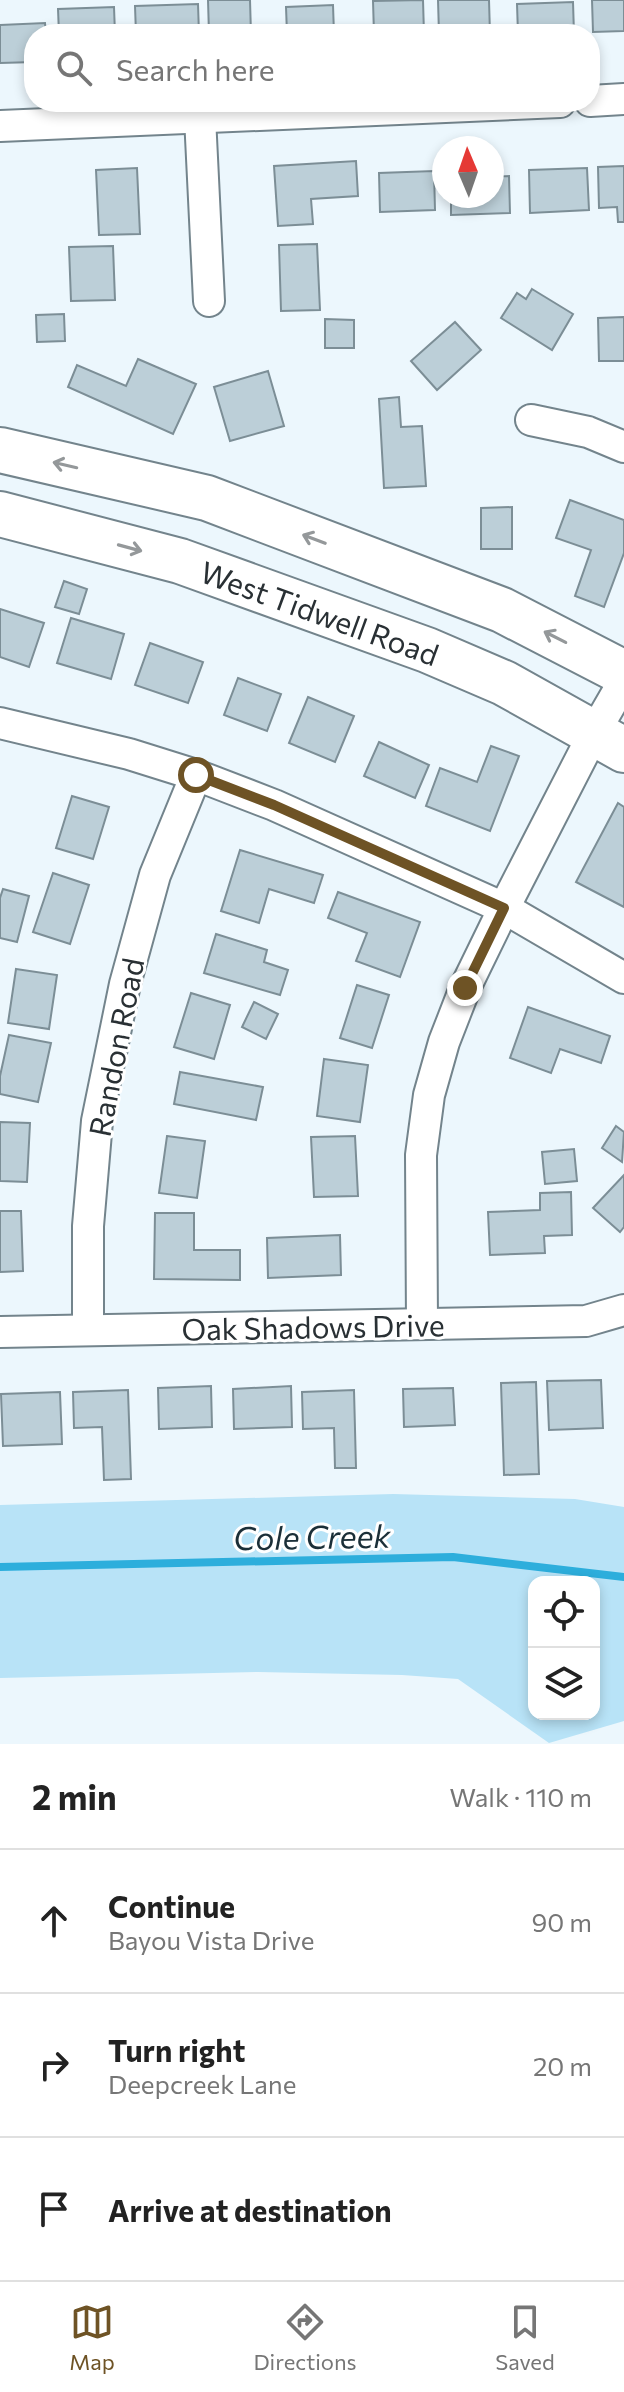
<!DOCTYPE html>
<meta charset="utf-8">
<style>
body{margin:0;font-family:Commissioner,sans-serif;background:#f2f2f2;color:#222}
.controls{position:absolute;right:24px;bottom:24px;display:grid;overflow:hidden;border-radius:16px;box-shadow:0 4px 12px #0003}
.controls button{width:72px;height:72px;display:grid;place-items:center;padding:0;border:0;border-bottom:2px solid #e0e0e0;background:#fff;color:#222;font:40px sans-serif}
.compass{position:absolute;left:432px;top:136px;width:72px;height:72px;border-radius:50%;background:#fff;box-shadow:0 4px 12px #0003;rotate:358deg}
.stop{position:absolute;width:24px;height:24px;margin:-18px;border:6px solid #6e5325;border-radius:50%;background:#fff}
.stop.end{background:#6e5325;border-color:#fff;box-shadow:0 2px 8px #0008}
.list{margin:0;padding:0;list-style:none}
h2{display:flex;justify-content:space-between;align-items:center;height:104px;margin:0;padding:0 32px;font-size:34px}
h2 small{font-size:26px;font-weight:400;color:#767676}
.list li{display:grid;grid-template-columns:52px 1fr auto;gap:24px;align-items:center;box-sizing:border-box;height:144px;padding:0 32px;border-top:2px solid #e0e0e0}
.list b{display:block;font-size:30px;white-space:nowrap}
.list p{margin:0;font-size:26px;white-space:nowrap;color:#767676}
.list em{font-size:26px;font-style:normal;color:#767676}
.icon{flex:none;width:44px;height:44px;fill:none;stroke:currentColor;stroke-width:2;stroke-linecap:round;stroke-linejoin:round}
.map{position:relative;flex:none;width:624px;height:1744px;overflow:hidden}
.search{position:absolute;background:#fff;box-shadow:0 4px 12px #0003;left:24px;right:24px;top:24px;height:88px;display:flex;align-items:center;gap:20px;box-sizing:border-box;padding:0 28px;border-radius:32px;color:#767676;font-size:30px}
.sheet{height:536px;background:#fff}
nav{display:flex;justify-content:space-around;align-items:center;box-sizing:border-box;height:112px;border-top:2px solid #e0e0e0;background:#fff;font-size:22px;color:#767676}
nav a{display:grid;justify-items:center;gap:4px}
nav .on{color:#6e5325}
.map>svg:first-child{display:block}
</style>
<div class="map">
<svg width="624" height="1744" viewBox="0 0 624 1744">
<rect width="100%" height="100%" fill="#ecf7fd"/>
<path fill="#b8e3f7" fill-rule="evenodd" d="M393 1494 575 1499 624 1507V1721L549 1743 458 1679 402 1675 258 1672 0 1678V1505ZM534 1582H594V1714H534Z"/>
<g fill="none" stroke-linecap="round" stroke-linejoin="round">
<polyline stroke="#2daedc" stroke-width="8" points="0,1567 453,1557 624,1577"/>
</g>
<g fill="#bccfd8" stroke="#7c8e96" stroke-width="2">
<polygon points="208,0 250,0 251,34 209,34"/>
<polygon points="423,0 424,34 374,34 373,1"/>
<polygon points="438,0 489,0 490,34 439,34"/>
<polygon points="592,0 624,0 624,31 593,32"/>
<polygon points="573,2 574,34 518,34 517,4"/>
<polygon points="198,4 199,34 136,34 135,6"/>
<polygon points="333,5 334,34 287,34 286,7"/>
<polygon points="114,7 115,34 59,34 58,9"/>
<polygon points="45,23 46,34 34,34 34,62 0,63 0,25"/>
<polygon points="356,161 358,196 311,199 313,224 278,226 274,166"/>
<polygon points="624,166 624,222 618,222 617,207 599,208 598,167"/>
<polygon points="137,168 140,234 99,235 96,170"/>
<polygon points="587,168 589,210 530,213 529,170"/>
<polygon points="434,171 435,210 380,212 379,173"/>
<polygon points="509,176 510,213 451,215 451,196 492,196 492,177"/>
<polygon points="317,244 320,310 281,311 279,245"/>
<polygon points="113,246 115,300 71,301 69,247"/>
<polygon points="532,289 573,314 552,350 501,318 517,293 526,299"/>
<polygon points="64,314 65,341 37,342 36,315"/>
<polygon points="624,317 624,361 599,361 598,318"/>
<polygon points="325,319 354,320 354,348 325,348"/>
<polygon points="455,322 481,350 437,390 411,361"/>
<polygon points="138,359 196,384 173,434 68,387 77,365 126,386"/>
<polygon points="268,371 284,426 230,441 214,387"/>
<polygon points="399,397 401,427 422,426 426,486 384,488 379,399"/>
<polygon points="570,500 624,520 624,553 604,607 575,596 591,550 556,538"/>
<polygon points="512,507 512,549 481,549 481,508"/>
<polygon points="64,581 87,589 79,614 55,607"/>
<polygon points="0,609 44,623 29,667 0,657"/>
<polygon points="71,618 124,634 111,679 57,663"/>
<polygon points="150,643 203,662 188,703 135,685"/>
<polygon points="238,678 281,694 267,731 224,715"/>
<polygon points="308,697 354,716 335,762 289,743"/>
<polygon points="379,742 429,765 415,798 364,776"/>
<polygon points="491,746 519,756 490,831 426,806 440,768 477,782"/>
<polygon points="72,796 109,807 93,859 56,848"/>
<polygon points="618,803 624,807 624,907 576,882"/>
<polygon points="240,850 323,875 314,903 269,889 259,923 221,911"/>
<polygon points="53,873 89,885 70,944 33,932"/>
<polygon points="3,889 29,896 17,942 0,938 0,898"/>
<polygon points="338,892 420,922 400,977 356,961 367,933 328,918"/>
<polygon points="216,934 267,950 264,962 288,970 280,995 204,973"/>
<polygon points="16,969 57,975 49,1029 8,1023"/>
<polygon points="357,985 389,995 372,1048 340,1038"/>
<polygon points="191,993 230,1005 214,1059 174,1047"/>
<polygon points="254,1002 278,1014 266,1039 242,1027"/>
<polygon points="528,1007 610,1036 601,1063 560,1049 551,1073 510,1058"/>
<polygon points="9,1035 51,1043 38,1102 0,1094 0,1076"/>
<polygon points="324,1059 368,1065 360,1122 317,1116"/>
<polygon points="180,1072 263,1087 256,1120 174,1104"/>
<polygon points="0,1122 30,1123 27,1182 0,1181"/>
<polygon points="616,1126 624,1132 622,1162 602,1148"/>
<polygon points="167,1136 205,1141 197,1198 159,1193"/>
<polygon points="355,1136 358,1196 314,1197 311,1137"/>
<polygon points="574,1149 577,1181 545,1184 542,1152"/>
<polygon points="624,1175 624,1227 620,1232 593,1208"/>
<polygon points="571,1192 572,1235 544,1236 545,1253 490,1255 488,1212 540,1210 540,1193"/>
<polygon points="0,1211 21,1211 23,1271 0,1272"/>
<polygon points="155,1213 194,1213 194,1250 240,1250 240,1280 154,1279"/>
<polygon points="340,1235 341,1275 268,1278 267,1238"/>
<polygon points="601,1380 603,1428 549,1430 547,1381"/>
<polygon points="536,1382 539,1474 504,1475 501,1383"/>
<polygon points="211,1386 212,1427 159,1429 158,1388"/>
<polygon points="291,1386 292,1427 234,1429 233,1389"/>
<polygon points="453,1388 455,1425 404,1427 403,1389"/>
<polygon points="128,1390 131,1479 104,1480 102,1427 74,1428 73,1392"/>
<polygon points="354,1390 356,1468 335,1468 334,1428 303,1429 302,1392"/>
<polygon points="60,1392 62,1444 3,1446 1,1394"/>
</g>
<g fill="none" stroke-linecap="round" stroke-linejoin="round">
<defs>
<g id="minor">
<polyline points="590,101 624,99"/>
<polyline points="200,117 209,301"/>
<polyline points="0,126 560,102"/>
<polyline points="531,420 588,432 624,447"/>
<polyline points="0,723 129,754 196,775 274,805 504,908 624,978"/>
<polyline points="422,1324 421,1155 429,1095 444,1042 465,988 504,908 594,733 624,681"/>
<polyline points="88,1330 88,1226 97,1121 125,984 155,875 196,775"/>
<polyline points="0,1332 586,1321 624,1310"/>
</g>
<g id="secondary">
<polyline points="0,450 207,498 502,610 624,673"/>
<polyline points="0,514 180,561 427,650 504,683 624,750"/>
</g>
</defs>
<use href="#minor" stroke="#73848c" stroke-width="34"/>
<use href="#secondary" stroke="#73848c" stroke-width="48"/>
<use href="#minor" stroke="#fff" stroke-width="30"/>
<use href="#secondary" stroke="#fff" stroke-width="44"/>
</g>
<defs><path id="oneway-shaft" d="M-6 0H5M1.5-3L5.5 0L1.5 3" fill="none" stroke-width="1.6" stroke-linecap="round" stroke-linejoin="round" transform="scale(2)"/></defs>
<g stroke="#94989a">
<use href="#oneway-shaft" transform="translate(65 465) rotate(-167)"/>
<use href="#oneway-shaft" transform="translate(314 539) rotate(-159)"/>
<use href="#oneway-shaft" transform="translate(130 548) rotate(15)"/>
<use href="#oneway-shaft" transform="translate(555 637) rotate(-153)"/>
</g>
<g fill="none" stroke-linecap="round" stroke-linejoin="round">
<polyline stroke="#6e5325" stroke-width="10" points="196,775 274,805 504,908 465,988"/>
</g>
<g text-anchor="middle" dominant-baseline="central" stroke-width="6" stroke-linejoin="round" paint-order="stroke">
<g font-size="30" fill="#293034" stroke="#fff">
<text transform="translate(320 612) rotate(20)">West Tidwell Road</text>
<text transform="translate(115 1047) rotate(-79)">Randon Road</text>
<text transform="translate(313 1326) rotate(-1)">Oak Shadows Drive</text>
</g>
<g font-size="32" font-style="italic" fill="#1b2f38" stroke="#fff">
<text transform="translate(312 1536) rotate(-1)">Cole Creek</text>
</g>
</g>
</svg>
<div class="controls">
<button><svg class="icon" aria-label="locate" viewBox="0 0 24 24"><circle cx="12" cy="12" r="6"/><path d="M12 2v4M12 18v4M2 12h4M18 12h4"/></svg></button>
<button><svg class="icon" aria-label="layers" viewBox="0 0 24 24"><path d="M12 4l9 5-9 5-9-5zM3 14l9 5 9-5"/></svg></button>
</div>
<svg class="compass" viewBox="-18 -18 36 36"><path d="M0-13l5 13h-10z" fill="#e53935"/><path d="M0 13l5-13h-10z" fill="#767676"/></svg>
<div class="stop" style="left:196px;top:775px"></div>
<div class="stop end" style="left:465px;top:988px"></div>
<div class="search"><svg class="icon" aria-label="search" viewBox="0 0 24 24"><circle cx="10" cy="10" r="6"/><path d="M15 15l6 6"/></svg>Search here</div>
</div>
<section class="sheet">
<h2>2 min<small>Walk · 110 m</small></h2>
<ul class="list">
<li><svg class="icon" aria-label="ahead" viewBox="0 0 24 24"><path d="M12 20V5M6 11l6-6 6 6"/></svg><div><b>Continue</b><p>Bayou Vista Drive</p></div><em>90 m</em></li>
<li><svg class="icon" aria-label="right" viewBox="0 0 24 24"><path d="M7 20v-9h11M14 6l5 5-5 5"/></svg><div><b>Turn right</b><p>Deepcreek Lane</p></div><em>20 m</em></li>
<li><svg class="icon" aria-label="arrive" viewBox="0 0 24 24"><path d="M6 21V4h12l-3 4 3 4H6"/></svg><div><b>Arrive at destination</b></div></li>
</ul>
</section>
<nav>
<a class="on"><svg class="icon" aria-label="map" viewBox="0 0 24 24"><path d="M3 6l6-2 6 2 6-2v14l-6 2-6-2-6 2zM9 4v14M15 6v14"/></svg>Map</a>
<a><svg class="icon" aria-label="directions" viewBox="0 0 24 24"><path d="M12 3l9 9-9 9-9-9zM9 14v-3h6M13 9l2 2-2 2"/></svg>Directions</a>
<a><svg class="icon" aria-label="saved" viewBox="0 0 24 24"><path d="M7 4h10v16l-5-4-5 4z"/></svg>Saved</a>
</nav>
